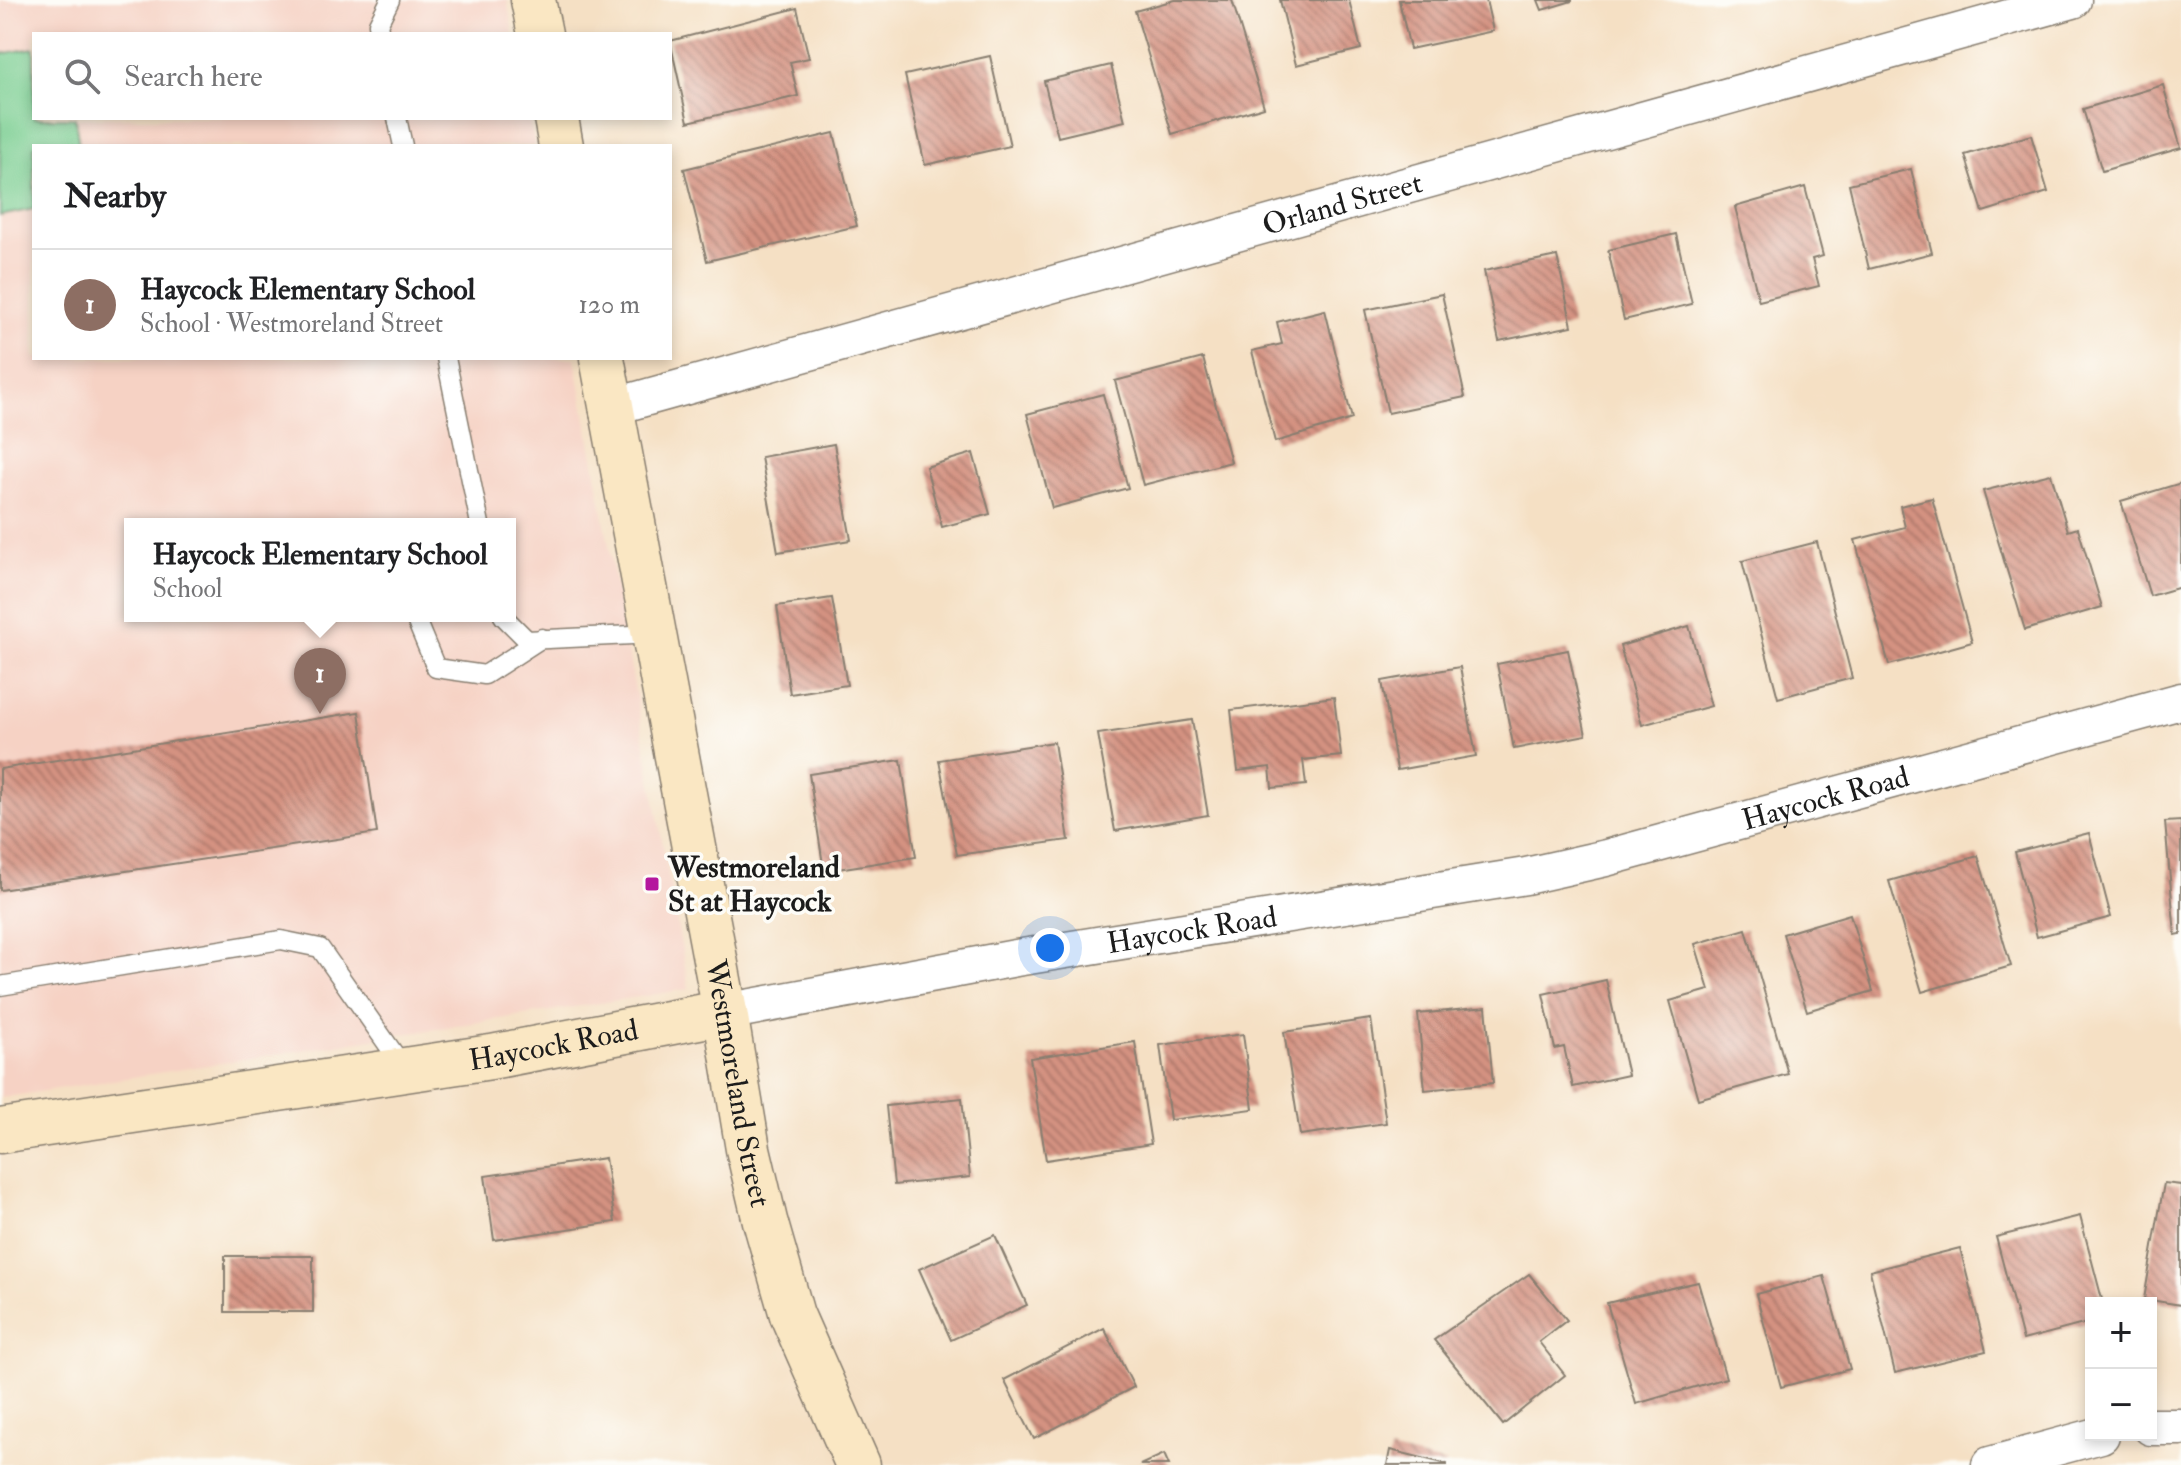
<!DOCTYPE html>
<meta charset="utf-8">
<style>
body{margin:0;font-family:"IM FELL Double Pica",serif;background:#f2f2f2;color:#202124}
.controls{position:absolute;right:24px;bottom:24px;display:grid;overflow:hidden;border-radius:0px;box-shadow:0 4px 12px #0003}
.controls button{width:72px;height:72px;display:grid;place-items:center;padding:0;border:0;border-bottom:2px solid #e0e0e0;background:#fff;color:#202124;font:40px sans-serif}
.you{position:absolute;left:1050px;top:948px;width:28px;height:28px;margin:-20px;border:6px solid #fff;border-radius:50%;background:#1a73e8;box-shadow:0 0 0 12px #1a73e833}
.badge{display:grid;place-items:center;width:52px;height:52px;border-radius:50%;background:#2563eb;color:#fff;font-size:26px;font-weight:700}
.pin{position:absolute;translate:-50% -66px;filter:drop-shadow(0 2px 4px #0008)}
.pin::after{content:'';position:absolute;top:42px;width:28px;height:24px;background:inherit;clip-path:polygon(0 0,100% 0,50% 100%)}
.popup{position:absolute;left:124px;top:518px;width:392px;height:104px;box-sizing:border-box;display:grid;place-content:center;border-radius:0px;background:#fff;filter:drop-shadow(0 2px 6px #0005);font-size:26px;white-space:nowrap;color:#757577}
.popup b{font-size:30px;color:#202124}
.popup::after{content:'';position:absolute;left:50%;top:100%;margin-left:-16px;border:16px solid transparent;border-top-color:#fff}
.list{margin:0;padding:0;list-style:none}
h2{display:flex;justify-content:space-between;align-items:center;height:104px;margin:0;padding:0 32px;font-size:34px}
h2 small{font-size:26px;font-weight:400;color:#757577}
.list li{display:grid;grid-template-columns:52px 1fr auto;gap:24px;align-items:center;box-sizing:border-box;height:112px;padding:0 32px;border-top:2px solid #e0e0e0}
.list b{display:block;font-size:30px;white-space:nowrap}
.list p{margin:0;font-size:26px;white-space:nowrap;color:#757577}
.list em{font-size:26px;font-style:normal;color:#757577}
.icon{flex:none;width:44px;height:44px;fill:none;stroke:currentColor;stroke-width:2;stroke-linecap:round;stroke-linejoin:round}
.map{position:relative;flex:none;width:2181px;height:1465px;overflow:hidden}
.search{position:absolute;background:#fff;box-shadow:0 4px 12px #0003;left:32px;top:32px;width:640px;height:88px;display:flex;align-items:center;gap:20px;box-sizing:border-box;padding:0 28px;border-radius:0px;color:#757577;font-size:30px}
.panel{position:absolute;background:#fff;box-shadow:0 4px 12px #0003;left:32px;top:144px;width:640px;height:216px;border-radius:0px}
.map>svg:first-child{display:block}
</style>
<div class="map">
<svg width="2181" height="1465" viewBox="0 0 2181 1465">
<defs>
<pattern id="building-back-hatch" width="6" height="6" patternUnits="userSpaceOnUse" patternTransform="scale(2)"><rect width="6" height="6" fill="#d49281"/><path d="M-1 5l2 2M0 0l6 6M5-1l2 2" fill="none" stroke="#ab7669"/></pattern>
</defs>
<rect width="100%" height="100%" fill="#fdfcf7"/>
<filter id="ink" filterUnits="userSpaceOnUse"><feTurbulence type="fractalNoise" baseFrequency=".0125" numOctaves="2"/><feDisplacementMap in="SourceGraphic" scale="16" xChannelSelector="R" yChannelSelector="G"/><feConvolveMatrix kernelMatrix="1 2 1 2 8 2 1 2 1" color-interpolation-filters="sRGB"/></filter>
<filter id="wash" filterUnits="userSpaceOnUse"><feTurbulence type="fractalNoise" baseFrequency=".006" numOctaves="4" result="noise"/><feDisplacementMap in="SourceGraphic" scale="32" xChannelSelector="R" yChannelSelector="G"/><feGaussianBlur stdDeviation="1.8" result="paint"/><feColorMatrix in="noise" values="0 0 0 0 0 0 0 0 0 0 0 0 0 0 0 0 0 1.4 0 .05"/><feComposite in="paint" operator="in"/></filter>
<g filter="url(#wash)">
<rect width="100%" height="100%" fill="#f5e0c4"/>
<path fill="#f6d2c4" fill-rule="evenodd" d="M0 0H507L513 34H34V118H529L535 146H34V358H575L689 989 0 1098ZM130 524H510V616H130Z"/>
<polygon fill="#7ace92" stroke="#4b7557" stroke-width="2" points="34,48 34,118 75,118 79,146 34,146 34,209 0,216 0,54"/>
<g id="blocks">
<g fill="url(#building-back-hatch)">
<polygon points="1175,0 1232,0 1264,107 1172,134 1135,11"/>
<polygon points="1280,0 1349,0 1361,49 1296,65"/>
<polygon points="1399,0 1486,0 1493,31 1410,49"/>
<polygon points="1538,0 1572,0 1572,1 1542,10"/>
<polygon points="797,8 809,58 790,62 798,96 688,122 670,41"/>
<polygon points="990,56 1010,146 925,165 905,75"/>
<polygon points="1111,65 1125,121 1058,137 1044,81"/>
<polygon points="2163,85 2181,148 2102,171 2083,109"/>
<polygon points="834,133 857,226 707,261 684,169"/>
<polygon points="2031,135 2048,192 1983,212 1965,155"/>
<polygon points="1911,169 1932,253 1869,269 1849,184"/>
<polygon points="1805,187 1823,256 1812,259 1819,286 1759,301 1735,207"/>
<polygon points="1676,234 1692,304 1624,320 1608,250"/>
<polygon points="1557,256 1572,326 1499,341 1484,271"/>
<polygon points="1442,294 1465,397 1388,413 1365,310"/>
<polygon points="1325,310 1352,419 1275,442 1252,351 1282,344 1277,322"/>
<polygon points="1203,358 1231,462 1143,485 1115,381"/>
<polygon points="1103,394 1128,488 1052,508 1027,414"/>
<polygon points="834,444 851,540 778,552 761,457"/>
<polygon points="973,453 990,514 942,527 926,467"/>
<polygon points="2051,474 2068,531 2078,528 2102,607 2025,630 1983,491"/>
<polygon points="2181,483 2181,587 2150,596 2121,501"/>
<polygon points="1932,498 1972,642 1889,665 1855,540 1905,527 1900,506"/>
<polygon points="1817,542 1852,678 1778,698 1742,561"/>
<polygon points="832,598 847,685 790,694 777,606"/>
<polygon points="1689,626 1711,706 1642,725 1620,646"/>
<polygon points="1568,650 1586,735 1514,749 1497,664"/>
<polygon points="1460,667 1476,756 1397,770 1382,681"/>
<polygon points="1334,697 1341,756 1303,760 1306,785 1272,788 1270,767 1238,771 1231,710"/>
<polygon points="359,712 377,833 0,890 0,769"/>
<polygon points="1192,720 1208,815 1115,831 1098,734"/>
<polygon points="1054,742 1069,840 957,855 939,760"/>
<polygon points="901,760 916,857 824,871 809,774"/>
<polygon points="2181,821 2181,934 2175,935 2165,822"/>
<polygon points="2089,833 2111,917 2037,937 2015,852"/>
<polygon points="1978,856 2011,966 1922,992 1889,881"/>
<polygon points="1850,914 1873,991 1807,1011 1783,934"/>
<polygon points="1746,929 1788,1074 1698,1099 1670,1001 1709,990 1695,944"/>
<polygon points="1606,980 1628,1075 1573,1087 1564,1047 1555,1049 1543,994"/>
<polygon points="1486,1007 1493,1083 1425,1090 1418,1014"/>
<polygon points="1371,1019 1386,1123 1300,1135 1284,1032"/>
<polygon points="1243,1034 1253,1109 1170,1120 1160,1045"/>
<polygon points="1135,1042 1151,1144 1046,1160 1030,1058"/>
<polygon points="962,1098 970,1177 894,1185 886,1106"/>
<polygon points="605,1158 615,1222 494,1240 485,1176"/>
<polygon points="2164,1183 2181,1185 2181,1305 2144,1299"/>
<polygon points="2080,1216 2103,1303 2091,1303 2091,1322 2023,1340 1996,1237"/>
<polygon points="995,1235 1027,1305 951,1340 919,1269"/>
<polygon points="1960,1248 1986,1351 1895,1373 1870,1271"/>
<rect x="225" y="1256" width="88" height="56"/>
<polygon points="1529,1274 1567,1320 1539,1342 1565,1375 1503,1425 1434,1340"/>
<polygon points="1824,1276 1850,1369 1781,1387 1756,1294"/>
<polygon points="1698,1282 1726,1378 1636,1404 1607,1303"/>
<polygon points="1104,1328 1134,1387 1034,1439 1004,1380"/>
<polygon points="1390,1450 1447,1464 1447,1465 1387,1465"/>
<polygon points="1164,1454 1169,1465 1140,1465"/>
</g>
</g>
</g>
<g filter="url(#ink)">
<use href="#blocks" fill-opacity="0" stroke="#887e70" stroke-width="2"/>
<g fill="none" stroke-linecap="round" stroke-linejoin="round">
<defs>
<g id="lane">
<polyline points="380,34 378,24 390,0"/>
<polyline points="397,118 403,146"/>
<polyline points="446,358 480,524"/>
<polyline points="417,616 416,620 436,668 485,675 542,638"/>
<polyline points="503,616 527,640 654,634"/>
<polyline points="0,986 281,940 320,948 404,1068"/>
</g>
<g id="street">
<path id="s1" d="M612 407 2073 0"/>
<path id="s2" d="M725 1012 1016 958 1526 876 1606 858 2181 701"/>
<polyline points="2151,1427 2181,1427"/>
<polyline points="1990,1465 2101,1435"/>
</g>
<g id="secondary">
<polyline points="533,0 540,34"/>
<polyline points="556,118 561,146"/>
<path id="s3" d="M602 358 725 1012 748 1149 765 1221 792 1315 858 1465"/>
<path id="s4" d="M0 1131 491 1057 725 1012"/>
</g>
</defs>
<use href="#lane" stroke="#887e70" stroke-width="21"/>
<use href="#street" stroke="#887e70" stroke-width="39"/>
<use href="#secondary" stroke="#887e70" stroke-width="47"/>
<use href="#lane" stroke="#fff" stroke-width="18"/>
<use href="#street" stroke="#fff" stroke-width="36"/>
<use href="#secondary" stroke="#fae7c3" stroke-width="44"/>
</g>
</g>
<rect fill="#b5179e" stroke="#fdfcf7" stroke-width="3" x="644" y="876" width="16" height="16" rx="4"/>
<g text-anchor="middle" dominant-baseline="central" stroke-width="7" stroke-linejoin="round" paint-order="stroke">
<g font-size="30" fill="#1c1c1c" stroke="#fdfcf7">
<text stroke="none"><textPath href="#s1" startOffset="758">Orland Street</textPath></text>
<text stroke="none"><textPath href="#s2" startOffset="1122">Haycock Road</textPath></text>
<text stroke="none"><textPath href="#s2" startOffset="474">Haycock Road</textPath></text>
<text stroke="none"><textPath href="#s4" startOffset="560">Haycock Road</textPath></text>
<text stroke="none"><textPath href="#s3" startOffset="738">Westmoreland Street</textPath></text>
</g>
<g font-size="30" font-weight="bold" fill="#1c1c1c" stroke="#fdfcf7" text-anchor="start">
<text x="668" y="867">Westmoreland<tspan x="668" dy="34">St at Haycock</tspan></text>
</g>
</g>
</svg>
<div class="controls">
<button>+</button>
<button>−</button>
</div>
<div class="you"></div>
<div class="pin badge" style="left:320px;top:714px;background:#8d6e63">1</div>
<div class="popup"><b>Haycock Elementary School</b>School</div>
<div class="search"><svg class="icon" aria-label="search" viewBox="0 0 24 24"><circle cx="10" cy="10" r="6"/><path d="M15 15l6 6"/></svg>Search here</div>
<section class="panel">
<h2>Nearby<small></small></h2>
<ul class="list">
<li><span class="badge" style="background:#8d6e63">1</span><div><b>Haycock Elementary School</b><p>School · Westmoreland Street</p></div><em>120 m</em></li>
</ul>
</section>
</div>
